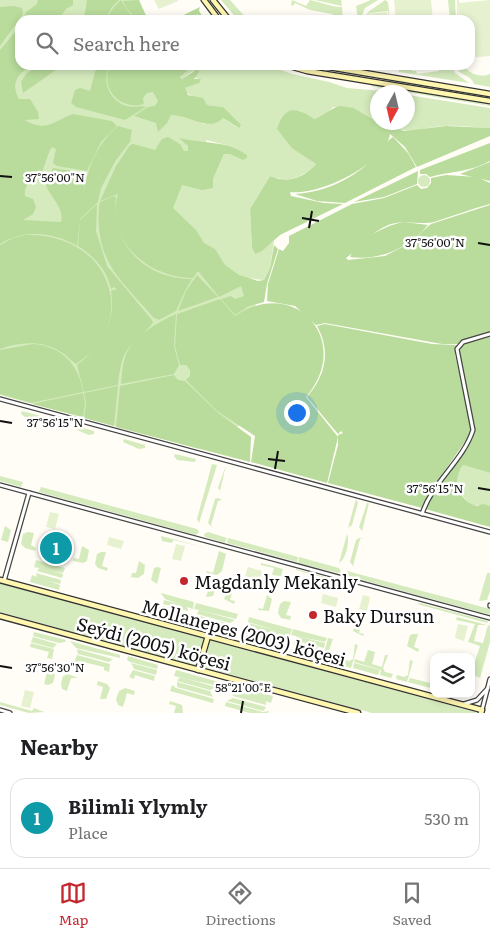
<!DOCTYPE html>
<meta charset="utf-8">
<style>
body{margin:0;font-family:Literata,serif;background:#f2f2f2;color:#202124}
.controls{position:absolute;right:15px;bottom:15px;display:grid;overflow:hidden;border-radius:10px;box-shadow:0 2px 8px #0003}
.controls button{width:45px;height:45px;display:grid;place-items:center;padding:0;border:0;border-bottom:1px solid #e0e0e0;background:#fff;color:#202124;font:25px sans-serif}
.compass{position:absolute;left:370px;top:85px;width:45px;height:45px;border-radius:50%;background:#fff;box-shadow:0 2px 8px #0003;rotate:188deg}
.you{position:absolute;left:296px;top:412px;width:18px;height:18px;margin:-12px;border:4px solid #fff;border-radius:50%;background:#1a73e8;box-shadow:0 0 0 8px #1a73e833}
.badge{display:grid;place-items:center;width:32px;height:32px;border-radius:50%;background:#c4262e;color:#fff;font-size:16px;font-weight:700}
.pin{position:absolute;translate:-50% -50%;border:2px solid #fff;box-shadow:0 1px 5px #0006}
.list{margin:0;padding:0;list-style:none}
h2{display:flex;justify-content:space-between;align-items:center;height:65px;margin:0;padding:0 20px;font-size:21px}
h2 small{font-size:16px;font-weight:400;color:#757577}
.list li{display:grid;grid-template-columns:32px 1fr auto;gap:15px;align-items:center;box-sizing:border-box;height:80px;margin:0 10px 10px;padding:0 10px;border:1px solid #e0e0e0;border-radius:15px}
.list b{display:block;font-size:19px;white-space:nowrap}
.list p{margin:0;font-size:16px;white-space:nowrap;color:#757577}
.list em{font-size:16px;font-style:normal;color:#757577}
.icon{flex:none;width:28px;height:28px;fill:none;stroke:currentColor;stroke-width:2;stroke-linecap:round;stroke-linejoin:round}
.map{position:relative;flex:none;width:490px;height:713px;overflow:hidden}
.search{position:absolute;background:#fff;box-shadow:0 2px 8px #0003;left:15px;right:15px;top:15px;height:55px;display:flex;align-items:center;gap:12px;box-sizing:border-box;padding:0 18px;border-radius:15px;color:#757577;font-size:19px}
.sheet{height:155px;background:#fff}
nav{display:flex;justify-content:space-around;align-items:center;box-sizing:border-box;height:70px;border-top:1px solid #e0e0e0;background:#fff;font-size:14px;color:#757577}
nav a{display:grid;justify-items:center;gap:2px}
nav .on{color:#c4262e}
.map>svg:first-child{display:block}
</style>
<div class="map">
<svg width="490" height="713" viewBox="0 0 490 713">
<rect width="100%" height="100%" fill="#fffdf5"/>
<g fill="#d5ebbd" fill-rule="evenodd">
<path d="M0 0H138L148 20H20V65H166L203 124 223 118 238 128 223 107 207 105 199 97H194L185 92V88L198 83 200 79 194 78 193 71 182 79 180 77 191 68V65H267L292 74 329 82 347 88 395 92H378L377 121 354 108 333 107 323 117 313 119 299 110 308 158 316 164C302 178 288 183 270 176L250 209 252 248 255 254 274 241 270 268 264 280 246 278 289 397 199 449 0 395ZM206 140 226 145 230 154H224L213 179Z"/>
<polygon points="221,0 230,0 248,20 238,20"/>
<path d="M292 0 306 6 310 0C321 2 330 7 342 7L343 20H334L332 14 310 10 295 3 293 6 291 5Z"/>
<polygon points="315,0 341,0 342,6"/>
<polygon points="371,0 378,0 365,8 360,20 358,20 356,6"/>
<polygon points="385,0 388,2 390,20 388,11 369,13 365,20 368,12"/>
<polygon points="448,0 455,0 456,20 450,20"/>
<polygon points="370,65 394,65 394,70 370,67"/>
<polygon points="398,65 411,65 412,71 416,71 417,74 439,71 439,69 452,65 455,73 469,83 399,72"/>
<path d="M455 65H463C470 74 479 78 490 74V87L474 84C471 74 458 76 455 65Z"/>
<polygon points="382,79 490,97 490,98 382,80"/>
<polygon points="374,85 490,105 490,106 370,86"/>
<path d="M408 95 490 108V128C475 128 461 125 446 126 419 127 407 137 381 123L408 122Z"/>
<circle cx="424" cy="181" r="6"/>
<polygon points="22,411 44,417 43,420 25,417 21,414"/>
<polygon points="73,425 94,431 94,434 89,435 72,428"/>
<polygon points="124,439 145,445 145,448 139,449 123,442"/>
<polygon points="175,454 196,459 195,462 177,460 174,456"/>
<polygon points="212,464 217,465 199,523 197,519"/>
<polygon points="226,465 220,491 222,493 218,488"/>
<path d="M463 465 490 473V506L472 505C460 497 457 486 457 473Z"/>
<polygon points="0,476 23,482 21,487 0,481"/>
<polygon points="41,487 197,529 199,532 196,535 39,492"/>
<polygon points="218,498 222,500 218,501 211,525 213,528 208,523 215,499"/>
<polygon points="356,499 358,503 352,525 348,528"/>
<polygon points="367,503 369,503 362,531 359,527"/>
<polygon points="5,526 11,530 8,542 1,540"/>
<polygon points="28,532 34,533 31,545 36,548 35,551 25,548 21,544 23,534"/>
<polygon points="208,532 227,538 225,543 205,537 204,534"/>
<path d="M347 534C350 541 346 559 339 563Z"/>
<polygon points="161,536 203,547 173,540 172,543 162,541"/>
<polygon points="228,538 298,557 297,562 227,543"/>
<polygon points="359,538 364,539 360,539 353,566 350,562 356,540"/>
<polygon points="82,546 89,550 87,561 83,563 73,561 73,558 79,559"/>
<polygon points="219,551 226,554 222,571 217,575 207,573 206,571 213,573"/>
<polygon points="101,552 106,552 102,566 108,568 107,571 98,568 95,564 97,554"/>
<polygon points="299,557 339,568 341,572 338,573 298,563"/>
<polygon points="36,560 65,568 63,573 34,567"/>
<polygon points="139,561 145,565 144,574 138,578 131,577 132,573 136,573"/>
<polygon points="261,563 283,569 281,576 272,575 274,568 261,565"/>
<polygon points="40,567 63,574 62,578 37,571"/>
<polygon points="157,567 161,568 157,584 151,580 154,568"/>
<polygon points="296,569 354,585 355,587 296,570"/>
<polygon points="347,571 490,609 490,615 348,576"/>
<polygon points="36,573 61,580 60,584 37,578"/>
<polygon points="487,573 490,573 490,591 487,600 479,601"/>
<polygon points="32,575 60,585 59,590 30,582"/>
<polygon points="211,581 216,585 213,596 206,597"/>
<polygon points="0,583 204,638 196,666 0,612"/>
<polygon points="229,586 234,587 230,600 235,601 234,604 224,599"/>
<polygon points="161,593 194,602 193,609 165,599"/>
<polygon points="267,595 272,599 269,611 258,610 259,608 263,609"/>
<polygon points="164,600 187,606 188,611 163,604"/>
<polygon points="284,601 291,602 286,615 291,616 290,620 281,618 278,613 280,604"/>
<polygon points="196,603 238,614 236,619 194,609"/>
<polygon points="420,603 488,621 487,623 417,604"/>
<polygon points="154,606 162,608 163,606 187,613 184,617 152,608"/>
<polygon points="151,609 190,617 188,624 143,611"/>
<polygon points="199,610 235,620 230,623 197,614"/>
<polygon points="196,615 229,624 232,630 197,620"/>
<polygon points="249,617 292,629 290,635 248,622"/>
<polygon points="457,617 487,625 478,625 474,641 483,643 488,625 490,626 490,642 480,678 471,674 480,646 468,642 475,624 456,620"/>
<polygon points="191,618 196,621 233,631 231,636 190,625"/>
<polygon points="359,619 367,620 362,620 359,633 364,634 363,636 353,631 356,620"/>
<polygon points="249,623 285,633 285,638 252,629"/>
<polygon points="293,629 327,638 325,642 291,635"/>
<polygon points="252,630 285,639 284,642 281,643 246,634"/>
<polygon points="34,632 66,640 65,642 59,643 33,636"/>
<polygon points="413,634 418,634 414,647 419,649 418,652 407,646 410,635"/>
<polygon points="244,635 282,644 288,644 286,650 243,639"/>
<polygon points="297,636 325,643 324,648 294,640"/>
<polygon points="33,637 57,644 53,648 31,642"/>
<polygon points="328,638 333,639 328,653 337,658 336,663 322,660"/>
<polygon points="210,640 476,712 476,713 372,713 203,667"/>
<polygon points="70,641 120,655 120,658 76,648"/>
<polygon points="294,641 323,649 322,654 294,646"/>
<polygon points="31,643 54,649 52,659 47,658 49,652 30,647"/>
<polygon points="355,644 358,645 351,668 340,665 342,659 349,661 353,659"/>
<polygon points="77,649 113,659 109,662 78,654"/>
<polygon points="368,650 375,652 372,664 382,667 385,655 388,655 383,668 385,672 393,674 391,678 380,675 381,670 354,662 355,659 364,662"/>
<polygon points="77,655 110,664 109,672 104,670 104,667 79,661 78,666 73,665"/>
<polygon points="128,656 158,665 157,669 130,662 127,660"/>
<polygon points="410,660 413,661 407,682 396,679 397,675 404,677 408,675"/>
<polygon points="131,663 157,670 156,675 134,669"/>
<polygon points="354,663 380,670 378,675 353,668"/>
<polygon points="48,668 53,670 55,675 53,683 48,685 44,684"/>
<polygon points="133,670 155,676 154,681 135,675 134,679 129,677"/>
<polygon points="176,670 219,682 218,686 174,676"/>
<polygon points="68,674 78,678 71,678 67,691 62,689 61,684 63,676"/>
<polygon points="180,677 216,687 210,690 177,681"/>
<polygon points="410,678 434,684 434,689 408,682"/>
<polygon points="98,681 107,684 110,688 106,699 100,699 103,687 97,685"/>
<polygon points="177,682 210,691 213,697 177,687"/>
<polygon points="172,685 176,688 214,699 213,703 170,691"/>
<polygon points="231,685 273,696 271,703 229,689"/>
<polygon points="125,688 135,691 134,695 127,693 123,707 118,705 116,699 119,691"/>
<polygon points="230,690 266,700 266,705 233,696"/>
<polygon points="233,698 266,707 265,709 263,711 227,701"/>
<polygon points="170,701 182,705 183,713 174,713 176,706 169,704"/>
<polygon points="0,702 32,711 34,708 44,712 29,713 0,705"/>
<polygon points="226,702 263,712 269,711 268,713 250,713 225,706"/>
</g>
<g fill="#b9dc9c">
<polygon points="38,0 73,0 73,5 66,9 58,20 23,20 26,12 37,4"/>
<polygon points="87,0 119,0 112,7 105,20 71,20 84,18"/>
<polygon points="121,0 130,14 139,20 106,20 113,8"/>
<path d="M139 0 148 20C136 20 127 12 123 1Z"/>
<polygon points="14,6 22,8 23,14 0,46 0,7"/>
<polygon points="200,7 199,11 205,20 191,20 198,16 198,14 185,20 173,20"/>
<path d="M20 26V65H30C18 76 10 82 19 99H30L38 112 39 119 25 120C47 133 53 121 73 114L112 121 117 126 101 142 87 171 57 166 53 163 56 149 52 147C46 156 45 170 38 178 31 186 24 182 25 196L33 199 36 207 33 214 23 220 61 222C65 207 48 196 45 182L53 168 86 173 77 246C54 232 23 229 0 244V50Z"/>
<path d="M63 65 23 93 21 82C30 64 46 65 63 65Z"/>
<path d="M97 65H109C102 81 109 101 127 106 134 108 141 105 146 107L125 120 76 107 71 103 75 90 80 88 90 91Z"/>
<path d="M110 65H191V68L180 77 182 79 198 69 199 72 194 79H201L199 83 185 88 188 95 203 98 207 105 223 107 241 125 239 128 223 118C209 133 188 114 171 115L167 123 158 132 156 123 134 116 148 107 155 106 158 101 153 92 147 93 143 98 144 104C119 111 100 88 110 65Z"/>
<path d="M340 106 354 108 378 122 404 131 446 126 490 128V136L417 167 405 147 390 134C385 165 318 196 290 192L291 196 324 203 343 204 280 235 262 251 255 254 252 248 250 209 270 176C288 184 303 178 316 164L292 148 277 129C284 106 296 106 314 119 324 116 330 108 340 106Z"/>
<path d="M118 126 132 130 130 142 116 160 101 188 98 202 80 219C84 183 89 151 118 126Z"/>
<path d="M168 137 180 144 184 151H188V146L179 138C202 144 227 140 247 155V158L243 160 230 154H224L213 179V188L202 190 182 185 173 208 196 230 204 243 215 249 225 265 239 275 258 281 264 280 270 268 274 245 278 249 267 284 264 302 249 306 235 315 221 299 231 296 235 299 244 296 241 286 219 297 198 271 193 278C149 278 104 241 118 194L100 201 116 166 130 145 133 144 155 150 162 139Z"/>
<path d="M393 137 408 153 416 167 345 203 317 201 295 194C326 192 353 179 375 157 381 151 386 141 393 137Z"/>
<path d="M490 143V161C471 172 451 171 430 177L426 174H420V170Z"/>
<polygon points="490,162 490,181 460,174"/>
<polygon points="418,171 417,184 384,197 354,202"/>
<path d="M446 175 477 177 490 183V204C471 209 453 216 434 222 419 226 402 217 382 228 368 236 358 250 346 258L348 260 385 256 408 244 431 224 490 205V333L458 344H442L325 323 316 325 295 306 267 301 268 284 279 249 283 251 289 243V236L352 204 384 198 417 185 421 189 427 188 431 183V178Z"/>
<path d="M114 196 116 197C110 245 146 279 192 279L185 291 176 311 159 320 154 318C120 279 95 262 99 206L100 202Z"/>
<path d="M97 204 96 231 107 266 152 320 153 323C128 352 123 343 118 385L84 392 77 365C102 345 116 324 111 291L117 289 114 287 111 289C107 270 94 256 78 246L80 220Z"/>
<path d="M404 222 428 225C409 248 380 261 350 257 358 239 386 225 404 222Z"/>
<path d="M25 235C66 233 107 256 111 300 112 315 109 331 99 343 93 352 84 358 76 364 71 361 67 355 61 352 42 340 20 342 0 349V245L13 238Z"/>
<polygon points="197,275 218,297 178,311 186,291"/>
<path d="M220 299 235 316C295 275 354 341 306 397L338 437 327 483 251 462 255 436 217 411 186 380 190 376V370L186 365H180L175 346 177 314Z"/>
<path d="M176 314 174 346 179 365 174 374 121 384C122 375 122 366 125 357 132 337 158 322 176 314Z"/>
<path d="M325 324 432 344 457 345 455 355 471 422V433L434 486 422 508 328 483 338 445V435L343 433 341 431 338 434 307 397C326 375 331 351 317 326Z"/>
<path d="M490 335V473L463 465C451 480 459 502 477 506L483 504 490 506V527L425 509 431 496 471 439 474 431 457 351 462 344Z"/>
<path d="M33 344C63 346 79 366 83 392L31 403 0 394V350Z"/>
<polygon points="174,375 178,380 185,381 217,412 251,437 250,462 116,427 120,386"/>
<polygon points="118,386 114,426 84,418 86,403 84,393"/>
<polygon points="83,393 85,403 83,417 32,404"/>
</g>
<g fill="#e6f2cf">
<polygon points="154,0 178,0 178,1 159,9"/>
<polygon points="394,0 431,0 433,20 396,20"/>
<polygon points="457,0 459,0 459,3 490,0 490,56 470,58 470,20 460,20 458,5 459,20 457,20"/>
<polygon points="387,12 388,20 368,20 368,14"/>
<polygon points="50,512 59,514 55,529 46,527"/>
<polygon points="109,537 124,541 121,549 107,545"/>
<polygon points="176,544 185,546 181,561 172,559"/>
<polygon points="248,567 262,571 260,580 245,576"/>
<polygon points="323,594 338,598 336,607 321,603"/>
<polygon points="363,595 370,597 367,611 359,609"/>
<polygon points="458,624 468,626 464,641 455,638"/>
<polygon points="25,690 34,692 30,708 21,706"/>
</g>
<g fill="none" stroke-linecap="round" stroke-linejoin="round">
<defs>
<g id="street">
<polyline points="0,399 490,532"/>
<polyline points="0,485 490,618"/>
<path d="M422 514C432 482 463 461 473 430L457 349 463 342 490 334"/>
<polyline points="4,581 29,493"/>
<polyline points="490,605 490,606"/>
<polyline points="464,704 477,700 488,688"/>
<polyline points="0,710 10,713"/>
<polyline points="482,710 490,679"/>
</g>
<g id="secondary">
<polyline points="204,0 219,20"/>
<polyline points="213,0 229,20"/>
<polyline points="286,65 307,71 490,101"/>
<polyline points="317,65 490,94"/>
<polyline points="0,580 482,710 481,713"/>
<polyline points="0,616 358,713"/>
<polyline points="198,670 208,636"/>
</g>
</defs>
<use href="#street" stroke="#444" stroke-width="5.5"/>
<use href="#secondary" stroke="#333" stroke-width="7"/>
<use href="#street" stroke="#fff" stroke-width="3"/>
<use href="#secondary" stroke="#fff6b0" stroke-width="4.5"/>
</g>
<path fill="none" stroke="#111" stroke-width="2" d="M0 176 12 177M302 218 319 221M309 228 312 211M478 243 490 245M0 421 12 423M268 459 285 461M275 469 278 451M478 488 490 490M0 666 12 668M241 713 243 701"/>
<g fill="#c4262e" stroke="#fff" stroke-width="2">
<circle cx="184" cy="581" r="5"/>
<circle cx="313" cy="615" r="5"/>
</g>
<g text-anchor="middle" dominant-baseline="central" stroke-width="5" stroke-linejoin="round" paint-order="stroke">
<g font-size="18" fill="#111" stroke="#fff" text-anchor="start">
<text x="194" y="581">Magdanly Mekanly</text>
<text x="323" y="615">Baky Dursun</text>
</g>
<g font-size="18" fill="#111" stroke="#fff">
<text transform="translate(244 632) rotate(15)">Mollanepes (2003) köçesi</text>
<text transform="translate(154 643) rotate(15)">Seýdi (2005) köçesi</text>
</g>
</g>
<g font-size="12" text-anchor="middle" fill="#111" stroke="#fff" stroke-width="5" stroke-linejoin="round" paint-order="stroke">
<text x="55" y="182">37°56'00"N</text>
<text x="435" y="247">37°56'00"N</text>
<text x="55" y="427">37°56'15"N</text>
<text x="435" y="493">37°56'15"N</text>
<text x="55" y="672">37°56'30"N</text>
<text x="243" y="692">58°21'00"E</text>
</g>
</svg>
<div class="controls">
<button><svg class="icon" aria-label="layers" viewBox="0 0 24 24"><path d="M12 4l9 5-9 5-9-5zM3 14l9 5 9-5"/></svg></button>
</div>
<svg class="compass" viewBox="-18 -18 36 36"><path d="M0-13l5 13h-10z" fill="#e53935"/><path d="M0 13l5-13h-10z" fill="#757577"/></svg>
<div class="you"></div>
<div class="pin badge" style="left:56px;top:548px;background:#0f9aa8">1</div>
<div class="search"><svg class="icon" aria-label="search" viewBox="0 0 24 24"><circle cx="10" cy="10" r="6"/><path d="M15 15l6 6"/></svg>Search here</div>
</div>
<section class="sheet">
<h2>Nearby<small></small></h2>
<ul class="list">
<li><span class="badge" style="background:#0f9aa8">1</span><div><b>Bilimli Ylymly</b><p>Place</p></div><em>530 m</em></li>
</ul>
</section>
<nav>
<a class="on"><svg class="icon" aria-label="map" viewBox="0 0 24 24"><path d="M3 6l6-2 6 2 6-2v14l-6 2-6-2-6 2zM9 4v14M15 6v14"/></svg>Map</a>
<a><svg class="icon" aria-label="directions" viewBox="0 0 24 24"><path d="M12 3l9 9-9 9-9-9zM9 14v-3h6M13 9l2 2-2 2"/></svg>Directions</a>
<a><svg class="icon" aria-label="saved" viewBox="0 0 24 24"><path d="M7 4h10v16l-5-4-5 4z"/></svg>Saved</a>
</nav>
